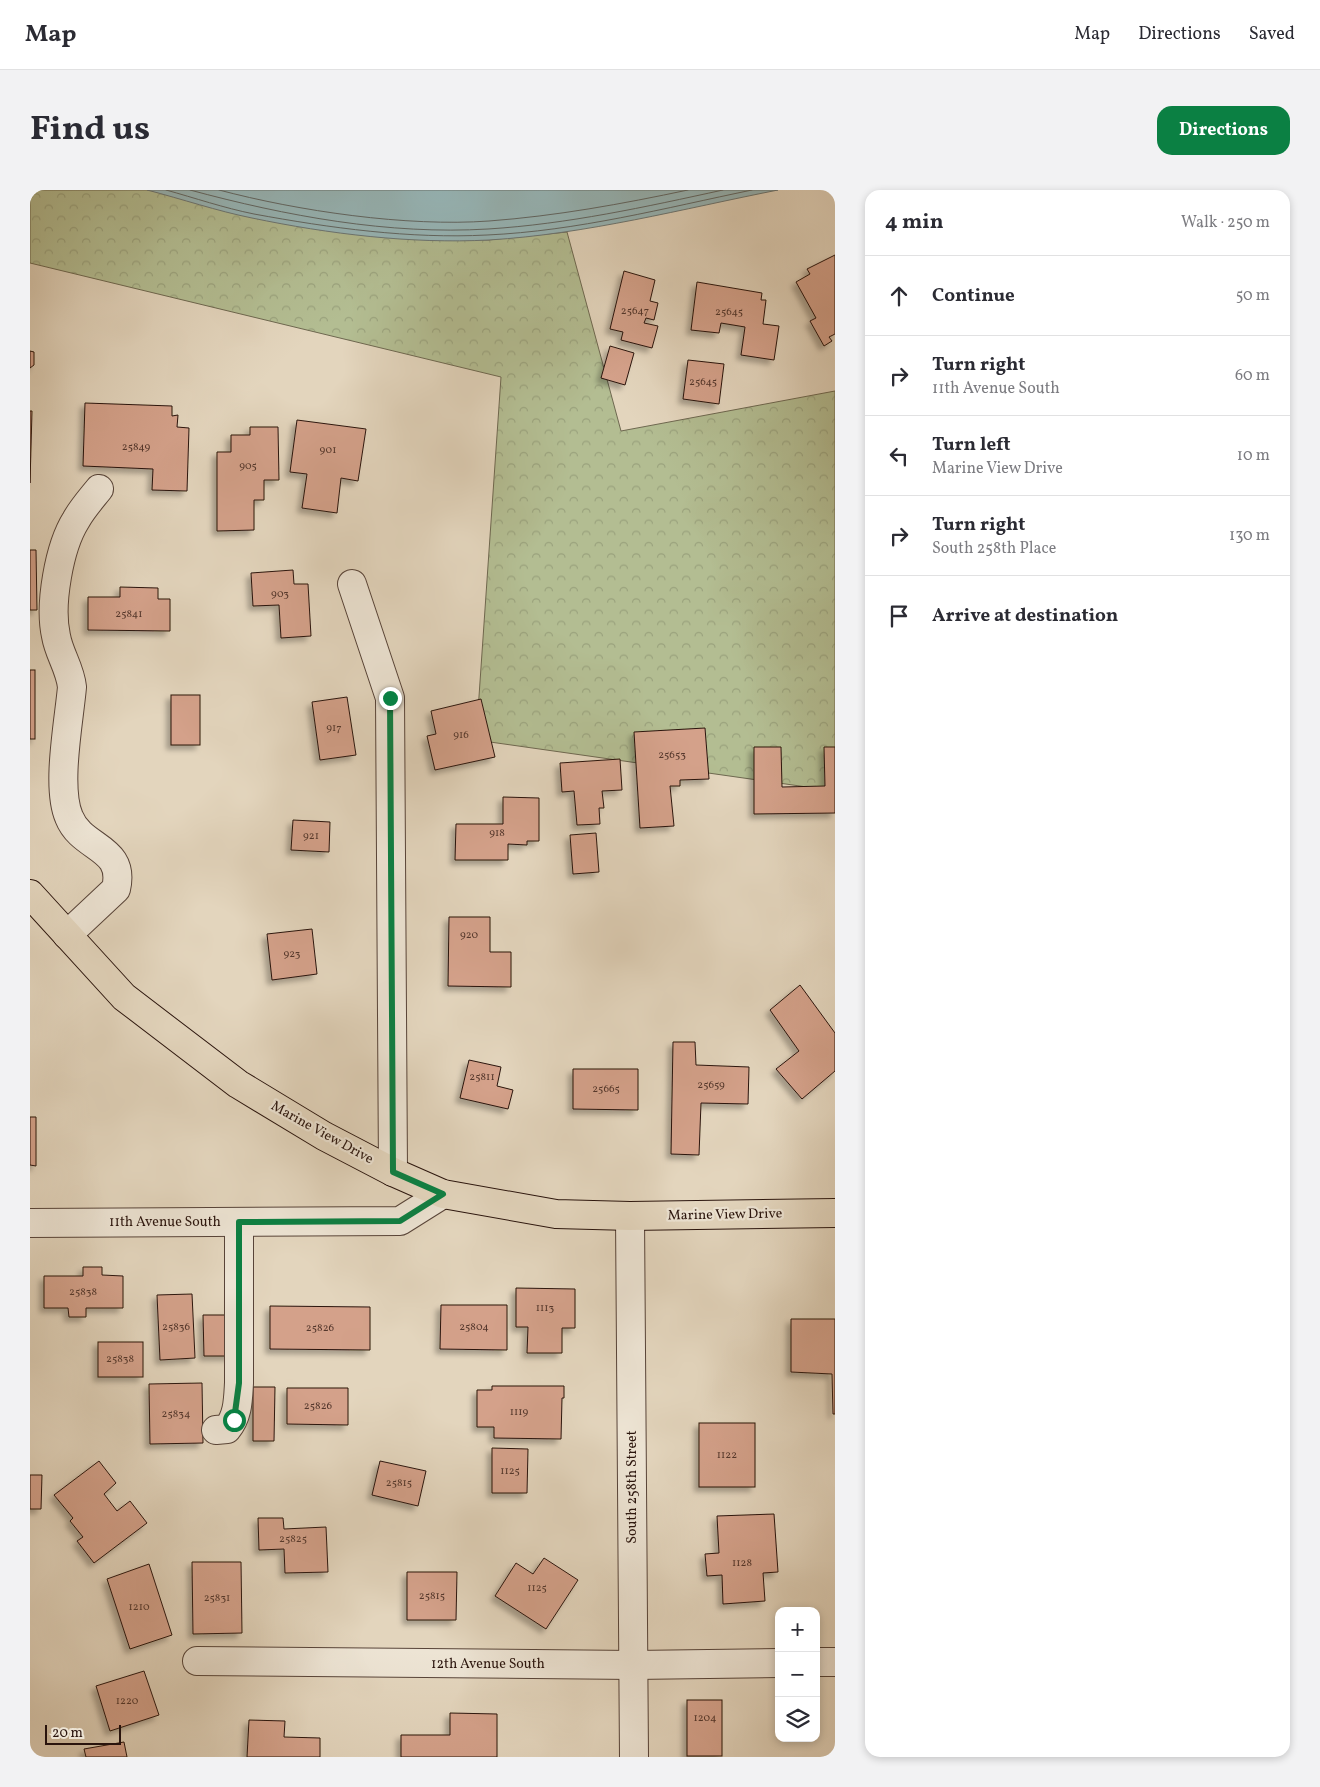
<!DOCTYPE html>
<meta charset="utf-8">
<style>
body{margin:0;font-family:Vollkorn,serif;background:#f2f2f3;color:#2b2b33}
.controls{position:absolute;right:15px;bottom:15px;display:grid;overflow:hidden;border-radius:10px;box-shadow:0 2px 8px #0003}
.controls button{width:45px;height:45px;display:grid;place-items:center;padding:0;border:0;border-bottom:1px solid #e1e1e2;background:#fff;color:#2b2b33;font:25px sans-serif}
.scale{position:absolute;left:15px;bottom:12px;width:76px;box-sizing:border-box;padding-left:5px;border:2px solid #2a140d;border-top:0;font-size:14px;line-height:18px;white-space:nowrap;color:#2a140d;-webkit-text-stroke:4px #ede4d4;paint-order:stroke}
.stop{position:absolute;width:15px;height:15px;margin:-11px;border:4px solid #0b8043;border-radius:50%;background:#fff}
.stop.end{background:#0b8043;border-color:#fff;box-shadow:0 1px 5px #0008}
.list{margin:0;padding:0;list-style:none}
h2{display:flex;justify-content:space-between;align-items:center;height:65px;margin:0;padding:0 20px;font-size:21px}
h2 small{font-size:16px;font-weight:400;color:#7c7c81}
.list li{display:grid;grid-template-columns:32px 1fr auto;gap:15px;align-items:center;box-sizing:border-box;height:80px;padding:0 20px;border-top:1px solid #e1e1e2}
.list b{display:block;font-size:19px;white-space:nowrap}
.list p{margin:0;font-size:16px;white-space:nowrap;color:#7c7c81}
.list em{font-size:16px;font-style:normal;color:#7c7c81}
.icon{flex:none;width:28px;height:28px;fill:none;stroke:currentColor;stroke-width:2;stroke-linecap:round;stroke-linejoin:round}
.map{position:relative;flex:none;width:805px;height:1567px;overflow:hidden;border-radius:15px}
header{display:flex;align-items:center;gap:30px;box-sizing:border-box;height:70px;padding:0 25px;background:#fff;border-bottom:1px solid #e1e1e2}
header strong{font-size:24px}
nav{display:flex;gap:28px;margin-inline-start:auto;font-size:18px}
.intro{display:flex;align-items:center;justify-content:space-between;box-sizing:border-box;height:120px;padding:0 30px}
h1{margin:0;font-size:35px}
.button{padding:12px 22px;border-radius:15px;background:#0b8043;color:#fff;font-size:18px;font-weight:700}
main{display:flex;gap:30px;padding:0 30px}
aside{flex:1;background:#fff;border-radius:15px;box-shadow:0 2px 8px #0003}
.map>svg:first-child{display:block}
</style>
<header>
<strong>Map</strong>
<nav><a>Map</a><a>Directions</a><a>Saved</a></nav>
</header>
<div class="intro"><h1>Find us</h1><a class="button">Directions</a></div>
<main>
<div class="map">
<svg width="805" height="1567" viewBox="0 0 805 1567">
<defs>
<pattern id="forest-crowns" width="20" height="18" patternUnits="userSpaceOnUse" patternTransform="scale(1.25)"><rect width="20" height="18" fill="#b3bd92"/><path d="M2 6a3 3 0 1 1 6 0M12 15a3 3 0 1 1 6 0" fill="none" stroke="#9aa27d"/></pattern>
<filter id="shadow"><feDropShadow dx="-4.5" dy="4.5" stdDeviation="2.5" flood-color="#0004"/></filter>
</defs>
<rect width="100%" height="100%" fill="#e3d5bd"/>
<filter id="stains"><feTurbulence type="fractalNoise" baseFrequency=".004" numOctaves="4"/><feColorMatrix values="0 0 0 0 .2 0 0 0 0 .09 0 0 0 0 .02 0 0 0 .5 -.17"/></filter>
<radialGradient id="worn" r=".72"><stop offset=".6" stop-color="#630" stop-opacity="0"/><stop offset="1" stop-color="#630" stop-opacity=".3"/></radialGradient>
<polygon fill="url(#forest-crowns)" stroke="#6e6850" points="0,0 119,0 334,45 399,50 458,50 537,42 591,241 805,201 805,601 446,550 471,187 0,73"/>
<path fill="#97b7b9" stroke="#6b7674" d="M117 0H748C652 19 557 44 459 50 381 54 299 44 222 28 187 21 152 9 117 0Z"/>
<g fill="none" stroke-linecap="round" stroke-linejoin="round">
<g stroke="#606663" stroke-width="1">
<path d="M136 0C165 8 194 18 224 24 300 38 380 49 457 45 547 41 635 18 722 0"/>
<path d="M160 0C256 26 359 45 458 39 538 34 615 17 693 0"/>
<path d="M189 0C268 21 377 37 459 31 526 26 592 14 658 0"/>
</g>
</g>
<g fill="#d4a18a" stroke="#2a140d" filter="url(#shadow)">
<polygon points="805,65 805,144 799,147 802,151 794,156 780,131 786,128 766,92 780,84 777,79"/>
<polygon points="594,81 625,90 620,111 628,113 624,130 616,128 614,133 628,136 622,158 591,150 593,142 580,139"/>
<polygon points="667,92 732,103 731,110 736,110 733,134 749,136 744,170 711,165 715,137 691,133 689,143 661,140"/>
<polygon points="580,156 604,163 595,195 571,188"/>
<polygon points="0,161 4,162 4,175 0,178"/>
<polygon points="658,170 694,174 689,214 653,209"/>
<polygon points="55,213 142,216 142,226 148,225 147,237 159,238 157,301 122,300 123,279 53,276"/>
<polygon points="0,221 2,221 0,293"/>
<polygon points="267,230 336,239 328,291 311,288 307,323 272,318 277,284 260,282"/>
<polygon points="220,237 248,237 249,290 234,290 234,310 224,310 224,340 187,341 187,262 201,262 201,245 220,245"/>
<polygon points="0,360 6,360 7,420 0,420"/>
<polygon points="263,380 264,394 278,394 281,446 251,448 249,415 223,416 221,383"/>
<polygon points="90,397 128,398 128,409 140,409 140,441 58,440 58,407 90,407"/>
<rect x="0" y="480" width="5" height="69"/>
<rect x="141" y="505" width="29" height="50"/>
<polygon points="317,507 326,565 290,570 282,512"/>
<polygon points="451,509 465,567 405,580 397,546 406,544 401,521"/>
<polygon points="675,538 679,589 650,590 650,596 640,596 644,636 610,638 604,542"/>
<polygon points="724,557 751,557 752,597 795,596 794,557 805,557 805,623 724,624"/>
<polygon points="590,569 592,600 572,601 574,618 569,618 570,634 547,635 544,601 532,602 530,573"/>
<polygon points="473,607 509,608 509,651 497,651 497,655 478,654 478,670 425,670 426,634 473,634"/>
<polygon points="263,630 300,632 299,662 261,660"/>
<polygon points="566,643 569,682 543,684 540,645"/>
<polygon points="419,727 460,727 460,762 481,762 481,797 418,796"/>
<polygon points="282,739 287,784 242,790 237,744"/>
<polygon points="770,795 805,843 805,881 772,909 746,879 769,861 740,820"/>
<polygon points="643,852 665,852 666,875 719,877 718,914 671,913 669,965 641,964"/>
<polygon points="439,870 471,877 467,896 483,900 478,919 430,908"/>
<polygon points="543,879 608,879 608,920 543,919"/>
<polygon points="0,927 6,927 6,976 0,975"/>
<polygon points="53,1077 72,1077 72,1085 93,1086 93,1118 56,1118 56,1127 39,1127 38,1118 14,1118 14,1086 53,1086"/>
<polygon points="486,1098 545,1099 545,1138 532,1138 532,1163 497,1163 498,1137 486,1137"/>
<polygon points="162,1104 165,1168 130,1170 127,1105"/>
<polygon points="411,1115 477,1115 477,1160 410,1159"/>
<polygon points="240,1116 340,1117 340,1160 240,1159"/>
<polygon points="173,1125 202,1125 203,1166 174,1166"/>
<polygon points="761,1129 805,1129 805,1224 803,1224 802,1184 761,1182"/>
<rect x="68" y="1152" width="45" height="35"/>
<polygon points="172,1193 173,1253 120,1254 119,1194"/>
<polygon points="462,1196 534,1196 534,1208 532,1208 531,1249 464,1248 464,1237 447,1237 447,1200 462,1200"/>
<polygon points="223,1197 245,1197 244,1251 223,1251"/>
<polygon points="257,1198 318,1198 318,1235 257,1234"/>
<rect x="669" y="1233" width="56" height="64"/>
<polygon points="462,1258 498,1259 497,1303 462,1303"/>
<polygon points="69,1271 86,1293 74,1304 87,1321 100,1311 117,1333 64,1373 47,1351 53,1347 40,1331 43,1328 24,1305"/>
<polygon points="350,1271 396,1281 388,1316 342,1305"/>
<polygon points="0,1285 12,1285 11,1319 0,1319"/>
<polygon points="744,1324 748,1382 733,1383 735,1411 693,1414 692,1385 677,1386 675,1364 689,1363 687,1326"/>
<polygon points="228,1328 253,1328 254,1339 296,1337 298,1382 255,1383 254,1359 229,1360"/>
<polygon points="514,1368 548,1390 516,1439 465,1406 486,1373 503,1384"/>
<polygon points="162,1372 211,1372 212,1443 163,1444"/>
<polygon points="119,1374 142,1445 100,1459 77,1389"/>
<polygon points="377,1382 427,1382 426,1430 377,1430"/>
<polygon points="114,1481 129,1525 80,1541 66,1496"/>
<rect x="657" y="1510" width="35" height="56"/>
<polygon points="420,1523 467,1524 467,1567 371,1567 371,1545 420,1545"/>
<polygon points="219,1530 255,1531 254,1547 290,1548 290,1567 217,1567"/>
<polygon points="94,1552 97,1567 56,1567 54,1559"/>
</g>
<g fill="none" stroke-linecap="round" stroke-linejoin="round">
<defs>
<g id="minor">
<polyline points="322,394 360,508 363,982"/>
<path d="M37 745 86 699C96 656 52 660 39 627 26 597 39 531 42 497 40 478 29 464 26 446 19 415 29 357 46 330 52 319 61 309 69 299"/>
<polyline points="600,1026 604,1567"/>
<polyline points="0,1033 370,1031 413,1004"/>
<path d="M186 1240 197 1239C208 1226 208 1210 209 1193V1032"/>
<polyline points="167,1471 604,1475 749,1473"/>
<polyline points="786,1472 805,1472"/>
</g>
<polyline id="major" points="0,704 94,807 208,894 294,946 363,982 413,1004 526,1024 600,1026 805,1023"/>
</defs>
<use href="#minor" stroke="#584439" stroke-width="30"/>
<use href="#major" stroke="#2a140d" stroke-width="30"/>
<use href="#minor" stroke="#ede4d4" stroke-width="28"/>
<use href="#major" stroke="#e3d5bd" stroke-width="28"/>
</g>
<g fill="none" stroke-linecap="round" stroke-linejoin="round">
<polyline stroke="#0b8043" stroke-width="6" points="204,1230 209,1193 209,1032 370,1031 413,1004 363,982 360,508"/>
</g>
<g text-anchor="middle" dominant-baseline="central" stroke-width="4.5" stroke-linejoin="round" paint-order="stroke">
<g font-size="11" fill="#54372c">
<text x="605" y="121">25647</text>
<text x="699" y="122">25645</text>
<text x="673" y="192">25645</text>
<text x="106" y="257">25849</text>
<text x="298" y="260">901</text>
<text x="218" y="276">905</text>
<text x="250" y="404">903</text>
<text x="99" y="424">25841</text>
<text x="304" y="538">917</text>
<text x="431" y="545">916</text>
<text x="642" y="565">25653</text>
<text x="467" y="643">918</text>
<text x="281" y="646">921</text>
<text x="439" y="745">920</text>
<text x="262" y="764">923</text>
<text x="452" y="887">25811</text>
<text x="681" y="895">25659</text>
<text x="576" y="899">25665</text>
<text x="53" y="1102">25838</text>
<text x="515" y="1118">1113</text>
<text x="146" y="1137">25836</text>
<text x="444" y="1137">25804</text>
<text x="290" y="1138">25826</text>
<text x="90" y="1169">25838</text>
<text x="288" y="1216">25826</text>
<text x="489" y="1222">1119</text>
<text x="146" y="1224">25834</text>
<text x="697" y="1265">1122</text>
<text x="480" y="1281">1125</text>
<text x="369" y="1293">25815</text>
<text x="263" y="1349">25825</text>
<text x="712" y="1373">1128</text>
<text x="507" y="1398">1125</text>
<text x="402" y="1406">25815</text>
<text x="187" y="1408">25831</text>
<text x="109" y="1417">1210</text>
<text x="97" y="1511">1220</text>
<text x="675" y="1528">1204</text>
</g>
<g font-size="14" fill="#2a140d" stroke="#ede4d4">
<text transform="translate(292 943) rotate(29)">Marine View Drive</text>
<text transform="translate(695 1025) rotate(-1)">Marine View Drive</text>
<text x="135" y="1032">11th Avenue South</text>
<text transform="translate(602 1297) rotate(-90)">South 258th Street</text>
<text x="458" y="1474">12th Avenue South</text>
</g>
</g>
<rect width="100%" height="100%" filter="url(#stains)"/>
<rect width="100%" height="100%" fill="url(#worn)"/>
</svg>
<div class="controls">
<button>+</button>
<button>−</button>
<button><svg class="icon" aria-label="layers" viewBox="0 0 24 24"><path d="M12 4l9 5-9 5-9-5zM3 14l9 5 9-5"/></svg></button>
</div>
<div class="scale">20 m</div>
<div class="stop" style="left:204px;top:1230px"></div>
<div class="stop end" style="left:360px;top:508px"></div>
</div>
<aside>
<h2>4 min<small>Walk · 250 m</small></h2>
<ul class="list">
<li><svg class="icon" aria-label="ahead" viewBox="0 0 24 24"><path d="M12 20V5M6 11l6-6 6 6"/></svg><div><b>Continue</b></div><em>50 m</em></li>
<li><svg class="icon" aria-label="right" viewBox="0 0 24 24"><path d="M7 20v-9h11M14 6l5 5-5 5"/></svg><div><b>Turn right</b><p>11th Avenue South</p></div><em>60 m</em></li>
<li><svg class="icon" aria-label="left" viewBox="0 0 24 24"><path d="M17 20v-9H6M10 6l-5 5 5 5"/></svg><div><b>Turn left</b><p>Marine View Drive</p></div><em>10 m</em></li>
<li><svg class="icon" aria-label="right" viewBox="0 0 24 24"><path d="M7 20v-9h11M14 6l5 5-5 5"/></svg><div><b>Turn right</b><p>South 258th Place</p></div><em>130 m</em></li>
<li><svg class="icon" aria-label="arrive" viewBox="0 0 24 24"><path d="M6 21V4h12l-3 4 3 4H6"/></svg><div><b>Arrive at destination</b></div></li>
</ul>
</aside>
</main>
